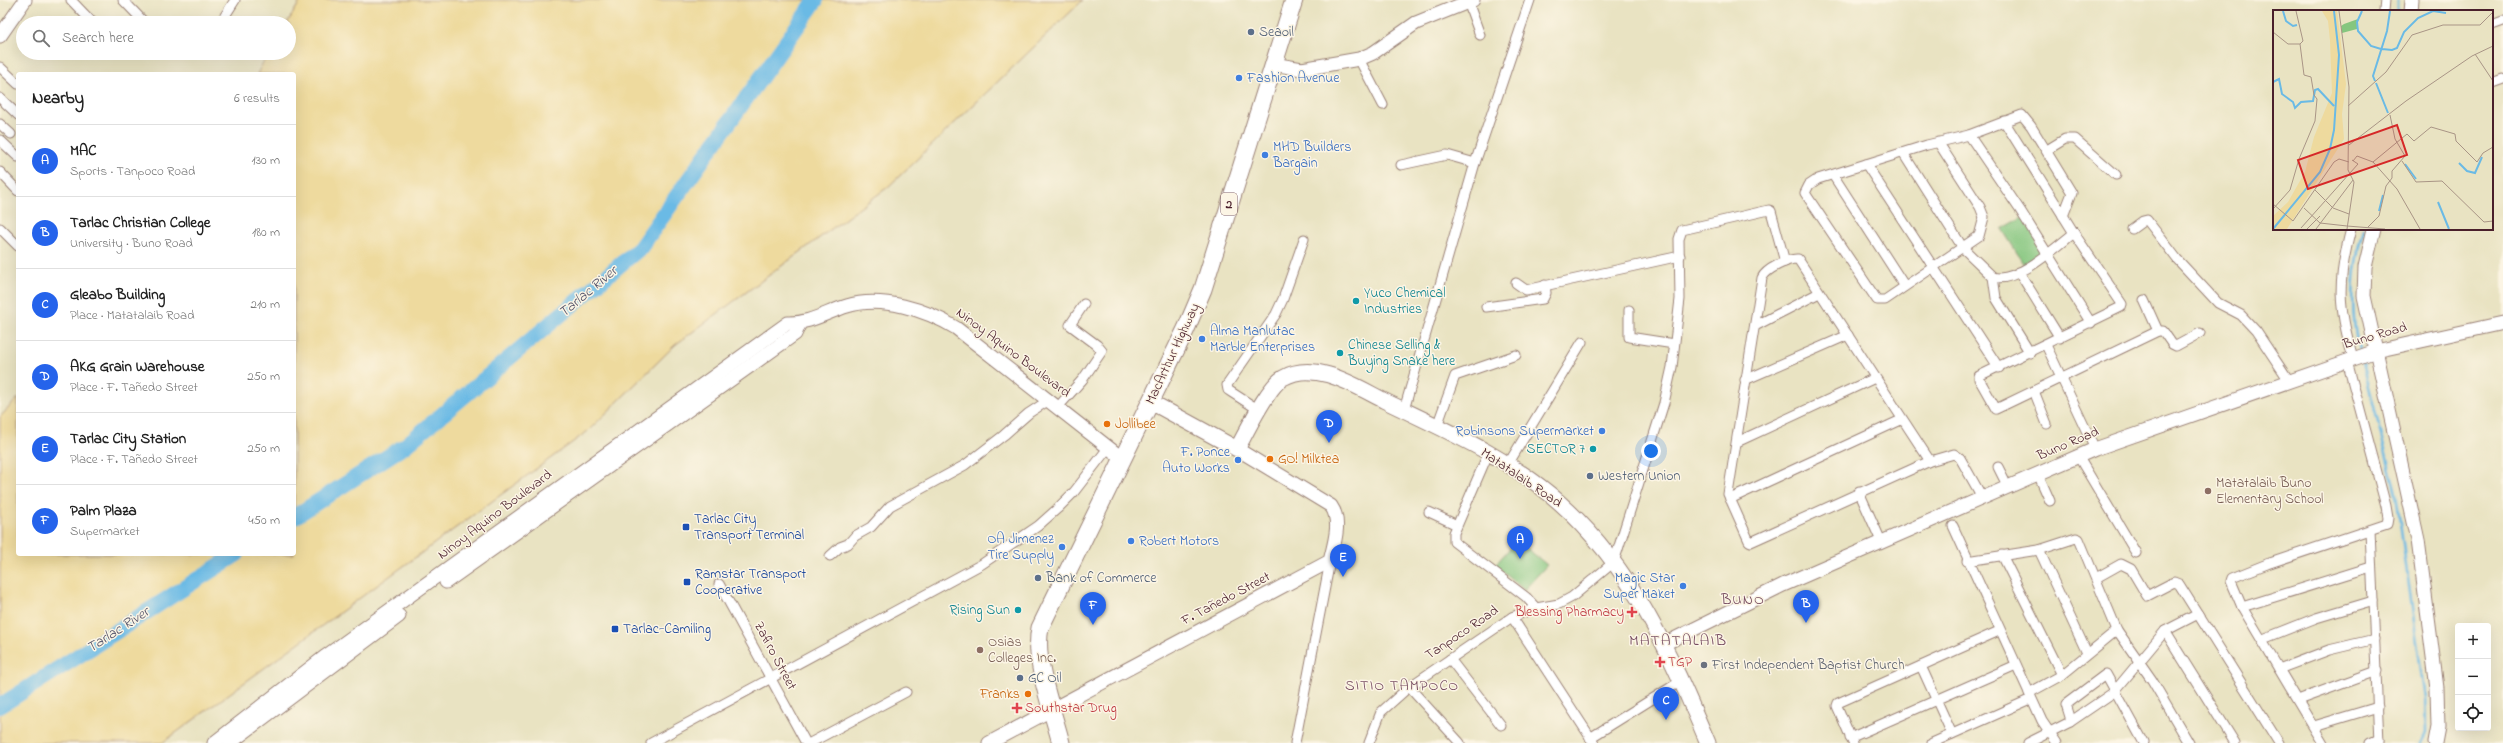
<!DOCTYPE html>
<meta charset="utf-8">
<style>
body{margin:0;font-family:"Indie Flower",sans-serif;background:#f2f2f2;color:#222}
.controls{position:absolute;right:12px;bottom:12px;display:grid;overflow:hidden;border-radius:4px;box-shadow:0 4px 16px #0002}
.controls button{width:36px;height:36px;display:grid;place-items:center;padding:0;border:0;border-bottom:1px solid #e0e0e0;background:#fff;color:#222;font:20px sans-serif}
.you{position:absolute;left:1651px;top:451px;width:14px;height:14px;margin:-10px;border:3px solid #fff;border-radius:50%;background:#1a73e8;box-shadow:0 0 0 6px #1a73e833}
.badge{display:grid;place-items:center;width:26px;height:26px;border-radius:50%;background:#2563eb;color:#fff;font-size:13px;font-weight:700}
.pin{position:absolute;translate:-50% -33px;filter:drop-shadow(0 1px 2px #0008)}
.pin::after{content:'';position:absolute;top:21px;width:14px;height:12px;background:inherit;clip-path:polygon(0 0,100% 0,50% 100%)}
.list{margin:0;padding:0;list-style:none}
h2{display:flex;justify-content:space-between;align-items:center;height:52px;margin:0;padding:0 16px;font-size:17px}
h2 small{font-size:13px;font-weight:400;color:#767676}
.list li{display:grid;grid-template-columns:26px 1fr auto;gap:12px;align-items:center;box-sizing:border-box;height:72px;padding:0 16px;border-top:1px solid #e0e0e0}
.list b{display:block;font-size:15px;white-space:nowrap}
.list p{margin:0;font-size:13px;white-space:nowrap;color:#767676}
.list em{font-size:13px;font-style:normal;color:#767676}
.icon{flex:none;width:22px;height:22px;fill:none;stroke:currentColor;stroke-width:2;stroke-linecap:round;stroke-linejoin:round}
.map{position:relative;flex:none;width:2503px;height:743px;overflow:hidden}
.search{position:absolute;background:#fff;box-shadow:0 4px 16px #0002;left:16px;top:16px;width:280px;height:44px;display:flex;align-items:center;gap:10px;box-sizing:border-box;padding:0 14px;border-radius:22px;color:#767676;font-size:15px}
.panel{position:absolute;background:#fff;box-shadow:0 4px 16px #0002;left:16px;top:72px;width:280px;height:484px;border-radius:4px}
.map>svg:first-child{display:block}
</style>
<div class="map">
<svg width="2503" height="743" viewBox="0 0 2503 743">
<rect width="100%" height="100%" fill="#fcf5e5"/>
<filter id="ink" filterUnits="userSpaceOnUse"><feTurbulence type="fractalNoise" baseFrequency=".025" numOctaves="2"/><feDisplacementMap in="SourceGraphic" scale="8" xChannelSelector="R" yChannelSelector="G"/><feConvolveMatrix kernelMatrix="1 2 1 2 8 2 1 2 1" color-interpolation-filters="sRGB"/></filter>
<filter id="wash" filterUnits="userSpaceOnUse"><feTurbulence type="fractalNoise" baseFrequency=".012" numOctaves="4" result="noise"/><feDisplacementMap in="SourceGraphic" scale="16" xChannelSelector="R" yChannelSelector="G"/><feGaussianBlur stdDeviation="0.9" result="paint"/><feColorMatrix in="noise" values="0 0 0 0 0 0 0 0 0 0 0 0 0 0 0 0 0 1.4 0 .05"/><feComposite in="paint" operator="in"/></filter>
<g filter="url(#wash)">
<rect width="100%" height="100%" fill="#e9e3c2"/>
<g fill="#85c67f" stroke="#687255">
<polygon points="2023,217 2044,251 2024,264 2002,229"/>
<polygon points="1517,540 1547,565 1524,590 1495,565"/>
</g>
<polygon fill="#eeda9e" stroke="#9c7c64" points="301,0 1083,0 888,187 675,345 588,431 162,743 0,743 0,417 18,398 18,554 294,554 294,74 257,74 268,53 289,53 289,23 287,23"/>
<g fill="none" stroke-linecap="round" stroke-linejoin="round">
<g stroke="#6abae5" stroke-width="2.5">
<polyline points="2398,11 2398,0"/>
<path d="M2359 351C2349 309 2352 270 2363 229"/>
<polyline points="2363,363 2396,494 2425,699 2426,732 2421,743"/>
</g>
<g stroke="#6abae5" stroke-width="16">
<polyline points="294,517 406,445 640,248 816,0"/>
<polyline points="0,706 237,554"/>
</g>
</g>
</g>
<g filter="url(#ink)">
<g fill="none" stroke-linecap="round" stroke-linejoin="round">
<defs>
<g id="street">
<polyline points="71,0 93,23"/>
<polyline points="123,0 145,23"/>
<polyline points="1468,2 1480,35"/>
<polyline points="2384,11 2385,0"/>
<polyline points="221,22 235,0"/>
<polyline points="2492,25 2503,21"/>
<polyline points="1359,59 1383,105"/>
<polyline points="0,67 18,84"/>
<polyline points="2492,83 2503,79"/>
<polyline points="0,98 18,115"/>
<polyline points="0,124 11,134"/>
<polyline points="1969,135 2020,210 2091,323"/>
<polyline points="0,140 18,157"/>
<polyline points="1938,142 1980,207 1984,217 1979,236 1885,300 1877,300 1805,193 1809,185 1818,179 1927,145 1969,135 2022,115 2031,126 2072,193 2063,216"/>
<polyline points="2047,150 2065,139 2075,139 2116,175"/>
<path d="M1903 153 1963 248 1993 277C2016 284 2055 248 2074 233L2004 121"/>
<polyline points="1866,164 1999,368"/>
<polyline points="1401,165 1447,155 1475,163"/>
<polyline points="0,172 18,191"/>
<polyline points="1833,175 1904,285"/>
<polyline points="0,228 18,246"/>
<polyline points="2132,229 2143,221 2147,220 2177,259 2218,303 2241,315 2256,331 2290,382"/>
<path d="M2351 229C2337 282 2338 306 2353 358"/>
<polyline points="2074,233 2122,304 2121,307 1979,376 1979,379 1996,409 2158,331 2163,331 2172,344 2176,346 2200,333"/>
<polyline points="2019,272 2060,338"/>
<polyline points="1993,277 1996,298 2030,353"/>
<polyline points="1516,283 1526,290 1680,256"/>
<polyline points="2144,300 2158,331"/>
<polyline points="1486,307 1543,299 1546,293 1545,285"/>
<polyline points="1629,310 1629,337 1674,344"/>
<polyline points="1755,326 1819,293"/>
<polyline points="2046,345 2095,449"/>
<polyline points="1745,380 1848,335"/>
<polyline points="2034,391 2047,424"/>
<polyline points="1058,407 1083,379 1102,351 1097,345 1070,325 1084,304"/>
<polyline points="1259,410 1231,392 1228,390 1227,385 1276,314 1283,299 1304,239"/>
<polyline points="1404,410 1475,163 1530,0"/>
<polyline points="1437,426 1455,376 1516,355"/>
<polyline points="1737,442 1875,378"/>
<polyline points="1488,454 1454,533 1454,542 1526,597 1536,608"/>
<polyline points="2078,456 2136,553"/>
<path d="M1930 461 1798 259C1789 258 1766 269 1762 278L1728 494 1749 541 1751 542 1930 461 1954 454 1960 458 1982 497"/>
<polyline points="1507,466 1582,342"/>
<polyline points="1998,467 2008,487"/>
<polyline points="2038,474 2050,501"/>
<polyline points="1859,492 1881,541"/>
<polyline points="1730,499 1901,420"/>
<polyline points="1429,512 1457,525"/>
<polyline points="1953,526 2042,721 2057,743"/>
<polyline points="2370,530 2379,743"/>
<polyline points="2039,550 2087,653"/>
<polyline points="2002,555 2062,675"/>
<polyline points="830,556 840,547 848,544 855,536 871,527 890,506 965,465 1004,435 1029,413 1049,400"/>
<polyline points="1967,561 2039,550 2076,538 2079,539 2117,630 2152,680 2189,743"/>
<polyline points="2096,578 2121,564 2131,569 2147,596 2174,582 2179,584 2279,743"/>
<polyline points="719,584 806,743"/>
<polyline points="2242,607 2371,567"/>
<polyline points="1512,617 1594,743"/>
<polyline points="2165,631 2235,743"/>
<polyline points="2263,639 2316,618 2373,601"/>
<polyline points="1450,659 1501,725"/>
<polyline points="1921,666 1952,734"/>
<polyline points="2279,669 2329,650 2375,639"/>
<polyline points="1409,687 1460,743"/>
<polyline points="2029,693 2062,675 2117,630"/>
<polyline points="2298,700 2377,671"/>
<polyline points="2070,722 2070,717 2066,704 2106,674 2144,743"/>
<polyline points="2314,726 2378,707"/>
<polyline points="1590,738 1681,681"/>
<polyline points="1850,738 2016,665"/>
<polyline points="651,743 982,564 1038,526 1057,509 1074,492 1108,448"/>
<polyline points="810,743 906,692"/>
<polyline points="1295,743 1330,561"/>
<polyline points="1369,743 1381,712 1409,687 1512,617 1536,608 1559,604 1572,597 1614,562 1664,403 1672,367 1680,299 1679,239 1682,230 1769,210 1771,211 1785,262"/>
<polyline points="1853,743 1837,706 1838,703 1999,631"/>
<polyline points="1932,743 2031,699"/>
<polyline points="2028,743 2070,722 2114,692 2165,631 2198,614"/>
<polyline points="2323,743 2242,607 2231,581 2232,578 2267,564 2387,524 2388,518 2386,506 2347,361"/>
<polyline points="2370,743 2379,739"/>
</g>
<g id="secondary">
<polyline points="2411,11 2412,0"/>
<polyline points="0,36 25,0"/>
<polyline points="1273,64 1302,69 1359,59 1373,53 1416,23 1473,0"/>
<polyline points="2374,229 2365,267 2364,296 2418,540 2437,688 2438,727 2435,743"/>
<polyline points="446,582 795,334 800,323"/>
<polyline points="1664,644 1783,585 2095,449 2376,351 2503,323"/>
<path d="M214 743 326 656 788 323C809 324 827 312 847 306 881 295 927 310 956 328L1123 459"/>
<polyline points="230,743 399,616"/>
<path d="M989 743 1330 561C1334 544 1342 521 1331 506L1237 449"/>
</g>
<path id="primary" d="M1151 402 1237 449C1246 433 1268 386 1283 378 1315 359 1357 387 1385 401 1445 430 1510 458 1560 503 1634 569 1670 654 1708 743"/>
<path id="highway" d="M1061 743C1053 711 1033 661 1040 628L1186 329 1203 289 1294 0"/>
</defs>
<use href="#street" stroke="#9a8176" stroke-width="11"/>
<use href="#secondary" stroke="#9a8176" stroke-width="15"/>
<use href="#primary" stroke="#9a8176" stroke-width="17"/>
<use href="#highway" stroke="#9a8176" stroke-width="19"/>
<use href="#street" stroke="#fff" stroke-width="9"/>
<use href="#secondary" stroke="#fff" stroke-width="13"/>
<use href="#primary" stroke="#fff" stroke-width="15"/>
<use href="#highway" stroke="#fff" stroke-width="17"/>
</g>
</g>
<g fill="#5c6f8a" stroke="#fcf5e5" stroke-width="1.5">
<circle cx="1251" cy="32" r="4"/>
<circle cx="1590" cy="476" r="4"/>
<circle cx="1038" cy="578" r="4"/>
<circle cx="1020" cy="678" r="4"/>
</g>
<g fill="#3f7fe0" stroke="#fcf5e5" stroke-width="1.5">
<circle cx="1239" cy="78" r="4"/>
<circle cx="1265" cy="155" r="4"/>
<circle cx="1202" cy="339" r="4"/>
<circle cx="1602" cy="431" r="4"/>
<circle cx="1238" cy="460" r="4"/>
<circle cx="1131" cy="541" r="4"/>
<circle cx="1062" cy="547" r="4"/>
<circle cx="1683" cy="586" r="4"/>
</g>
<g fill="#0f9aa8" stroke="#fcf5e5" stroke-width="1.5">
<circle cx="1356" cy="301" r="4"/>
<circle cx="1340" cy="353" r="4"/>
<circle cx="1593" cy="449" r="4"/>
<circle cx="1018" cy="610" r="4"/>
</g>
<g fill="#e8710a" stroke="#fcf5e5" stroke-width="1.5">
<circle cx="1107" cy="424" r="4"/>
<circle cx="1270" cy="459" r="4"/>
<circle cx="1028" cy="694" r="4"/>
</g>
<g fill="#8d6e63" stroke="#fcf5e5" stroke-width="1.5">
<circle cx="2208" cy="491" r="4"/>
<circle cx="980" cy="650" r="4"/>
</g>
<g fill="#1a4fb4" stroke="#fcf5e5" stroke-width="1.5">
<rect x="682" y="523" width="8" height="8" rx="2"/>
<rect x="683" y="578" width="8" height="8" rx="2"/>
<rect x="611" y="625" width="8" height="8" rx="2"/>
</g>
<g fill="#e0444e" stroke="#fcf5e5" stroke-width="1.5">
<path d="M1630 606h4v4h4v4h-4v4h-4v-4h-4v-4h4z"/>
<path d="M1658 656h4v4h4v4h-4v4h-4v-4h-4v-4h4z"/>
<path d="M1015 702h4v4h4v4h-4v4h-4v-4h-4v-4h4z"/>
</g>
<circle fill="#6b7280" stroke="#fcf5e5" stroke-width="1.5" cx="1704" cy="665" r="4"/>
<g text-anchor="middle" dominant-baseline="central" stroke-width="3" stroke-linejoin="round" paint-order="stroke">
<rect fill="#fcf5e5" stroke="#7f5f63" stroke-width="1" x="1221" y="193" width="16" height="22" rx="3"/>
<g font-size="13" font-weight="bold" fill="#4a1f2b">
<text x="1229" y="204">2</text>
</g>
<g font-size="14" fill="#4e5e75" stroke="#fcf5e5" text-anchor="start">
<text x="1259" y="32">Seaoil</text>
<text x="1598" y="476">Western Union</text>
<text x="1046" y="578">Bank of Commerce</text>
<text x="1028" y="678">GC Oil</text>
</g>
<g font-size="14" fill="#366cbe" stroke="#fcf5e5" text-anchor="start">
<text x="1247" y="78">Fashion Avenue</text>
<text x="1273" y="147">MHD Builders<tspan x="1273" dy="16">Bargain</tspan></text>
<text x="1210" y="331">Alma Manlutac<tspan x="1210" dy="16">Marble Enterprises</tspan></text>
<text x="1594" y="431" text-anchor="end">Robinsons Supermarket</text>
<text x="1230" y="452" text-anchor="end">F. Ponce<tspan x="1230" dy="16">Auto Works</tspan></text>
<text x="1054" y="539" text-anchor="end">OA Jimenez<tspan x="1054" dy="16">Tire Supply</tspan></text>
<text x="1139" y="541">Robert Motors</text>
<text x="1675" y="578" text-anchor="end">Magic Star<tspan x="1675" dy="16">Super Maket</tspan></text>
</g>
<g font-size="14" fill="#0d838f" stroke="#fcf5e5" text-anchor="start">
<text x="1364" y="293">Yuco Chemical<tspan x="1364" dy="16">Industries</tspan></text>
<text x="1348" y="345">Chinese Selling &amp;<tspan x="1348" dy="16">Buying Snake here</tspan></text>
<text x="1585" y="449" text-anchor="end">SECTOR 7</text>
<text x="1010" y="610" text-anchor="end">Rising Sun</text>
</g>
<g font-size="14" fill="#4a1f2b" stroke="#fcf5e5">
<text transform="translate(2375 336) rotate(-16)">Buno Road</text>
<text transform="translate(1013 353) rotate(37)">Ninoy Aquino Boulevard</text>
<text transform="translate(1173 354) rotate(-65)">MacArthur Highway</text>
<text transform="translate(2068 444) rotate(-23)">Buno Road</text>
<text transform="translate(1521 478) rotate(34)">Matatalaib Road</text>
<text transform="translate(495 515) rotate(-37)">Ninoy Aquino Boulevard</text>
<text transform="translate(1226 599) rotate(-28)">F. Tañedo Street</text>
<text transform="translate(1462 633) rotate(-34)">Tanpoco Road</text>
<text transform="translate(775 656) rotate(62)">Zafiro Street</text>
</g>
<g font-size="14" fill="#c56008" stroke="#fcf5e5" text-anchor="start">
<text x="1115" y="424">Jollibee</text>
<text x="1278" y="459">GO! Milktea</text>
<text x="1020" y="694" text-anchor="end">Franks</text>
</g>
<g font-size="14" fill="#785e54" stroke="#fcf5e5" text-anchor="start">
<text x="2216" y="483">Matatalaib Buno<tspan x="2216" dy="16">Elementary School</tspan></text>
<text x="988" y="642">Osias<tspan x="988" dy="16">Colleges Inc.</tspan></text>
</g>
<g font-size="14" fill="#164399" stroke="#fcf5e5" text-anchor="start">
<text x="694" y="519">Tarlac City<tspan x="694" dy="16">Transport Terminal</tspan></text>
<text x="695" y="574">Ramstar Transport<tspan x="695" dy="16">Cooperative</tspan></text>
<text x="623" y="629">Tarlac-Camiling</text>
</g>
<g font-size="14" fill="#be3a42" stroke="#fcf5e5" text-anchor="start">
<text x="1624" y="612" text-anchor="end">Blessing Pharmacy</text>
<text x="1668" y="662">TGP</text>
<text x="1025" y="708">Southstar Drug</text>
</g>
<g font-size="14" fill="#5b616d" stroke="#fcf5e5" text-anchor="start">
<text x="1712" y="665">First Independent Baptist Church</text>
</g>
<g font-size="15" font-style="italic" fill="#55556c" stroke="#fcf5e5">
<text transform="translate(588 292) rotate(-40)">Tarlac River</text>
<text transform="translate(118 630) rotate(-33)">Tarlac River</text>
</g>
<g font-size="15" letter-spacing="1" fill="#764c61" stroke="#fcf5e5">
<text x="1743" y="600">BUNO</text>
<text x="1402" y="686">SITIO TAMPOCO</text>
</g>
<g font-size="16" letter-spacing="1" fill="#764c61" stroke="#fcf5e5">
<text x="1678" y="641">MATATALAIB</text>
</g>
</g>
<g transform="translate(2273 10)">
<rect width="220" height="220" fill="#e9e3c2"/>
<path d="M85 9 84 19 69 23 68 16 71 14Z" fill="#85c67f"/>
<path d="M49 1H64L73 74 69 104 71 129 14 219H0V206L15 192 32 162 41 127 59 83 57 31 55 11Z" fill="#eeda9e"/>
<path fill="none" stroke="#6abae5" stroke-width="2" d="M10 1 13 11 20 16 24 15M89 1 84 12 85 21 98 36 108 39M109 39 119 40 124 38 131 22 145 8 160 1 173 3M102 71 100 66 114 21 117 1M0 72 6 69 9 84 20 92 22 98 28 92 40 91 42 80 45 79 61 96M103 73 115 103M186 153 194 161 202 163 209 147M132 154 143 169M165 192 176 219M106 201 110 185M0 219 47 162 57 139 61 120 66 45 61 1"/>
<path fill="none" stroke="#a99586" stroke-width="1" d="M66 1 76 77 75 160 81 172 74 219M0 22 15 34H27M202 44 220 71M75 96 113 62 139 25 170 15H207L220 2M76 135 133 91 199 46 220 36M80 151 84 146 100 152 124 179 147 219M129 151 143 172 169 171 211 212 220 211M100 152 134 124 141 131 158 117 182 124 183 131 204 152 210 143 220 137M42 180 60 198 76 204M220 183V196M0 194 20 211M31 198 47 213 74 216M0 199 17 180 26 149 42 111 44 89 41 85 38 67 31 65 27 34 30 31 23 1M20 211 61 152 66 149 76 152M74 216 112 219M95 217 106 206 113 176 119 168V161L132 146 122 129 117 105M28 218 85 154 79 150M34 219 47 206M43 219 80 170"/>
<path fill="#d62828" fill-opacity="0.15" stroke="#d62828" stroke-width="2" d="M124 115 134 145 35 179 25 150Z"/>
<rect width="220" height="220" fill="none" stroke="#4a1f2b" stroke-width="2"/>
</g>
</svg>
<div class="controls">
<button>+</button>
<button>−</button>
<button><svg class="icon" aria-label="locate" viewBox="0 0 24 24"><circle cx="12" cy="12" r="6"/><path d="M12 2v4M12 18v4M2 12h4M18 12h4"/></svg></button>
</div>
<div class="you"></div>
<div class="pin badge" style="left:1520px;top:559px">A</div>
<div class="pin badge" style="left:1806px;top:623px">B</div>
<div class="pin badge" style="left:1666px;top:720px">C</div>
<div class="pin badge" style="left:1329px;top:443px">D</div>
<div class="pin badge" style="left:1343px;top:577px">E</div>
<div class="pin badge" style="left:1093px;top:625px">F</div>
<div class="search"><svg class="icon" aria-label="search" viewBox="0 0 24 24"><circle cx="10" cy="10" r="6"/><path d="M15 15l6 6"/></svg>Search here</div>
<section class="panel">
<h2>Nearby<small>6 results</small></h2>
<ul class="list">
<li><span class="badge">A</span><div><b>MAC</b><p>Sports · Tanpoco Road</p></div><em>130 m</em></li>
<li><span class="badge">B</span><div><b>Tarlac Christian College</b><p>University · Buno Road</p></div><em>180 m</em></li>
<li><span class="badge">C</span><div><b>Gleabo Building</b><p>Place · Matatalaib Road</p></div><em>210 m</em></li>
<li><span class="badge">D</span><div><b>AKG Grain Warehouse</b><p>Place · F. Tañedo Street</p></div><em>250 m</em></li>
<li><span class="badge">E</span><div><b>Tarlac City Station</b><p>Place · F. Tañedo Street</p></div><em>250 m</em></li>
<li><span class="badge">F</span><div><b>Palm Plaza</b><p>Supermarket</p></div><em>450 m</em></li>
</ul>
</section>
</div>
